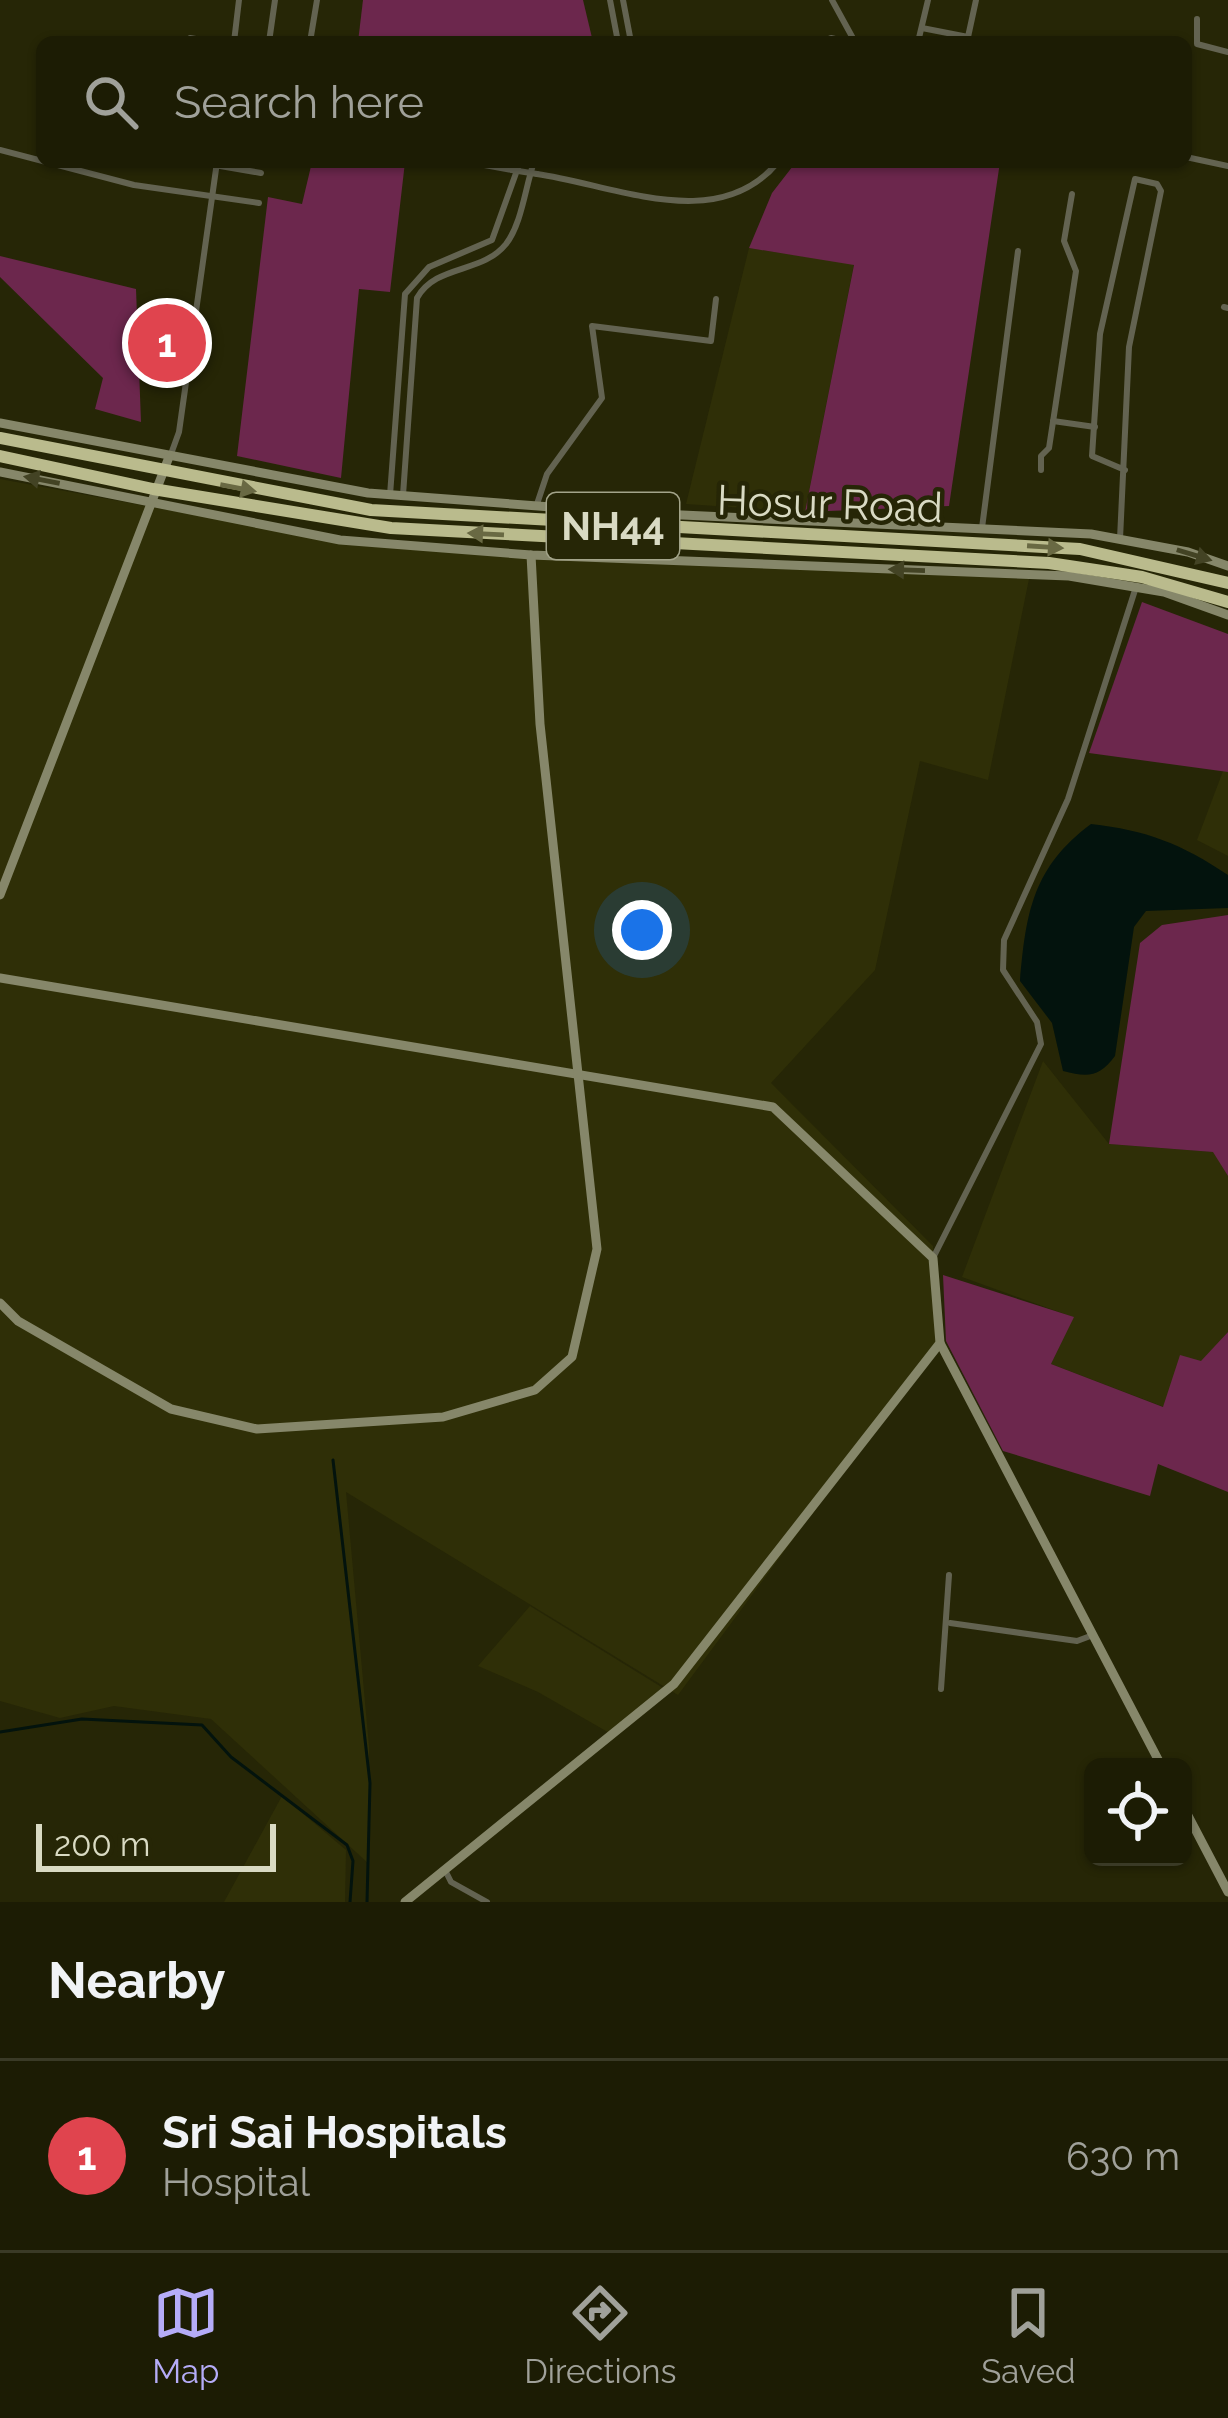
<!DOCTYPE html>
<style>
body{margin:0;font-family:Raleway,sans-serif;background:#25250e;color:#f1f3f6}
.controls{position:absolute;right:36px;bottom:36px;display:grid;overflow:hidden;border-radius:18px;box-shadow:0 3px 9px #0004}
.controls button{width:108px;height:108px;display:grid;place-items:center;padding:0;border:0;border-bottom:3px solid #3a3a26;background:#1c1c04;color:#f1f3f6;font:60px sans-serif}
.scale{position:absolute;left:36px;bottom:30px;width:240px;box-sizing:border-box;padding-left:12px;border:6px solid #d9dac3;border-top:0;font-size:33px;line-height:42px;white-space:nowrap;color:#d9dac3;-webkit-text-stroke:9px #262606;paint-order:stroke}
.you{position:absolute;left:642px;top:930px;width:42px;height:42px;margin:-30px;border:9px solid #fff;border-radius:50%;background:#1a73e8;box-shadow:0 0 0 18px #1a73e833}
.badge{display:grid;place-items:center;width:78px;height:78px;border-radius:50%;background:#b5acf8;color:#fff;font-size:39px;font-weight:700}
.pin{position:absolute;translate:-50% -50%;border:6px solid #fff;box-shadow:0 3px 12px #0006}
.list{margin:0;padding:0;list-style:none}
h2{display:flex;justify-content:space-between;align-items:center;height:156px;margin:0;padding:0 48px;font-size:51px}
h2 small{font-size:39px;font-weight:400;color:#a0a19a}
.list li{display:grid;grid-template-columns:78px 1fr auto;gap:36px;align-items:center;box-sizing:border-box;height:192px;padding:0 48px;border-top:3px solid #3a3a26}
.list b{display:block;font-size:45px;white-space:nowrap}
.list p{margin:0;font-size:39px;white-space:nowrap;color:#a0a19a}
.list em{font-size:39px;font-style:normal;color:#a0a19a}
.icon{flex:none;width:66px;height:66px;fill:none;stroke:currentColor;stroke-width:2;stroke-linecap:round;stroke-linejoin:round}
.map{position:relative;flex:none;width:1228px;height:1902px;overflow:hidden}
.search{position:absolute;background:#1c1c04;box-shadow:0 3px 9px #0004;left:36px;right:36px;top:36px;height:132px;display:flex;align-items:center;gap:30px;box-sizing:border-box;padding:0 42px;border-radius:18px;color:#a0a19a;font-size:45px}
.sheet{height:348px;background:#1c1c04}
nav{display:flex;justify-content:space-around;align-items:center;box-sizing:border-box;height:168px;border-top:3px solid #3a3a26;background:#1c1c04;font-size:33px;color:#a0a19a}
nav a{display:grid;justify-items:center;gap:6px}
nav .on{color:#b5acf8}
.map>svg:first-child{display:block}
</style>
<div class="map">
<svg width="1228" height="1902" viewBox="0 0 1228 1902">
<rect width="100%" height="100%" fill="#262606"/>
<g fill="#2f2f07">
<polygon points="749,248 854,264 805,512 686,504"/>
<polygon points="0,479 341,542 1029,579 988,780 920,761 875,970 771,1083 933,1246 937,1345 678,1695 346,1492 369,1746 369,1864 211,1719 114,1706 60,1718 0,1701"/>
<polygon points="1223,771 1228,772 1228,856 1197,840"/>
<polygon points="1043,1061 1109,1144 1214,1152 1228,1176 1228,1332 1164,1407 1051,1364 1073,1317 962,1277"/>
<polygon points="530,1606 663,1688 613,1735 538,1692 478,1666"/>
<polygon points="282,1796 346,1850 345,1902 224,1902"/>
</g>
<g fill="#6c274d">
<polygon points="363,0 583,0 593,42 358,42"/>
<polygon points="312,162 405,162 390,292 359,289 341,478 237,456 268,197 302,204"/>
<polygon points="796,162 1000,162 949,506 805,512 854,265 749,248 772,193"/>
<polygon points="0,256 136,289 141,422 95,409 103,378 0,277"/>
<polygon points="1142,602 1228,634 1228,772 1089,753"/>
<polygon points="1228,915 1228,1176 1213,1152 1109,1144 1140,943 1162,925"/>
<polygon points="943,1275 1074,1317 1051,1364 1163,1407 1180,1355 1201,1361 1228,1332 1228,1492 1158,1464 1150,1496 1003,1451 946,1341"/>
</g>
<path fill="#03130d" d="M1091 824C1146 830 1182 844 1228 875V908L1146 911 1134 927 1115 1056C1099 1078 1087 1077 1063 1071L1052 1023 1020 981C1026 912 1033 867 1091 824Z"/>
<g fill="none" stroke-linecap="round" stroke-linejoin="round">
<g stroke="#03130d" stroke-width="3">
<polyline points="333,1460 370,1783 367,1902"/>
<polyline points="0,1732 82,1719 202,1725 231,1757 347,1845 353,1861 350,1902"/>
</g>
<g stroke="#636351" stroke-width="6">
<polyline points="610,0 618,42"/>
<polyline points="623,0 631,42"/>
<polyline points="832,0 855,42"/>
<polyline points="1197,19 1197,44 1228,52"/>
<polyline points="922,28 968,37 976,0"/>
<polyline points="190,38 213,42"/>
<polyline points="234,42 239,0"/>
<polyline points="269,42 275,0"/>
<polyline points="310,42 317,0"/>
<polyline points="821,42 831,38 848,42"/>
<polyline points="918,42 928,0"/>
<polyline points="0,150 134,185 259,203"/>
<polyline points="1186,157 1228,166"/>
<polyline points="197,162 261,173"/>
<polyline points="468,162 512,170"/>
<path d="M537 174C615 185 718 235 778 162"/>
<polyline points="1224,307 1228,308"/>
<polyline points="1053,421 1095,427"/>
<polyline points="171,454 179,432 217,162"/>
<polyline points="1041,470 1041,456 1049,448 1076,271 1064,241 1072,194"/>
<polyline points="390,495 405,294 429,267 492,240 520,162"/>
<path d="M403 495 417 298C436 264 482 274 506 244 522 223 525 188 534 162"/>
<polyline points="536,507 547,474 602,398 592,326 711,341 716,299"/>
<polyline points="982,528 1018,251"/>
<polyline points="1120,539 1129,347 1161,191 1157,184 1135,179 1100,334 1092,456 1125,470"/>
<polyline points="933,1258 1041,1044 1037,1022 1003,970 1004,940 1068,799 1136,587"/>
<polyline points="950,1623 1077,1641 1093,1635"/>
<polyline points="941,1689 949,1575"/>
<polyline points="445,1870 451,1882 487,1902"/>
</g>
<g stroke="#86876a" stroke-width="9">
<polyline points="0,423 368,493 617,512 1091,534 1188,552 1228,566"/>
<polyline points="0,472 340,540 531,555 1069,576 1164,592 1228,615"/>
<polyline points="0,895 169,457"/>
<polyline points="0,978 773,1107 933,1258 940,1343 674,1684 405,1902"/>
<polyline points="0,1303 18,1321 171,1409 257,1429 443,1417 535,1390 572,1357 597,1249 540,724 531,555"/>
<polyline points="940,1343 1162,1767"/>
<polyline points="1183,1806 1228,1892"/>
</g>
<g stroke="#babb8d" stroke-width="12">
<polyline points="0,438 371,510 1080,549 1228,583"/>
<polyline points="0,456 153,489 391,528 1049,563 1142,577 1228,602"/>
</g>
<polyline stroke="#636351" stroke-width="6" points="512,170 537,174"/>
</g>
<defs><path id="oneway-solid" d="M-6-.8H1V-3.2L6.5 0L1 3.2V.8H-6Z" transform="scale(3)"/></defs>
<g fill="#434324">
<use href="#oneway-solid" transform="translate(42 480) rotate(-169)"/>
<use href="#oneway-solid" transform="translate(1194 555) rotate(17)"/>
<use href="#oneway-solid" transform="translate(907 570) rotate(-178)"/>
</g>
<g fill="#696943">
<use href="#oneway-solid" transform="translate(238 488) rotate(11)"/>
<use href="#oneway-solid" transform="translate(486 534) rotate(-177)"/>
<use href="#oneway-solid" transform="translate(1045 547) rotate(4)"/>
</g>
<g text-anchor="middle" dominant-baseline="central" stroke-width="9" stroke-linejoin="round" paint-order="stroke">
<rect fill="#262606" stroke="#a3a48a" stroke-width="3" x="547" y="493" width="132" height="66" rx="9"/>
<g font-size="39" font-weight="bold" fill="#d9dac3">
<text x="613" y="526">NH44</text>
</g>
<g font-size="42" fill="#d9dac3" stroke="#262606">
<text transform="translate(830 504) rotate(2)">Hosur Road</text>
</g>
</g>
</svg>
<div class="controls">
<button><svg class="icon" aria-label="locate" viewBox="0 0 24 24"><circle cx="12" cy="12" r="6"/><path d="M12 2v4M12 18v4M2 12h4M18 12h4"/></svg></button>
</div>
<div class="scale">200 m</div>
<div class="you"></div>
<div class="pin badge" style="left:167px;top:343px;background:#e0444e">1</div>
<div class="search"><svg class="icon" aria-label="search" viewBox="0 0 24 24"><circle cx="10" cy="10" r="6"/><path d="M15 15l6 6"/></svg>Search here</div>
</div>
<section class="sheet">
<h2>Nearby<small></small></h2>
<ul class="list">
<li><span class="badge" style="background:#e0444e">1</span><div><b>Sri Sai Hospitals</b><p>Hospital</p></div><em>630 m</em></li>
</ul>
</section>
<nav>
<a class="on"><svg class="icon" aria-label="map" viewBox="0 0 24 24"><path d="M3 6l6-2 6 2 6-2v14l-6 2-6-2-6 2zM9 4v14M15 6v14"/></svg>Map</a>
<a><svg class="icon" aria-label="directions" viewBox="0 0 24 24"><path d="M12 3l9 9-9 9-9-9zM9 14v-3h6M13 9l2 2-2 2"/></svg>Directions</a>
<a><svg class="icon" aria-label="saved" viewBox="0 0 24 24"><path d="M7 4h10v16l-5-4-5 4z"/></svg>Saved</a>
</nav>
